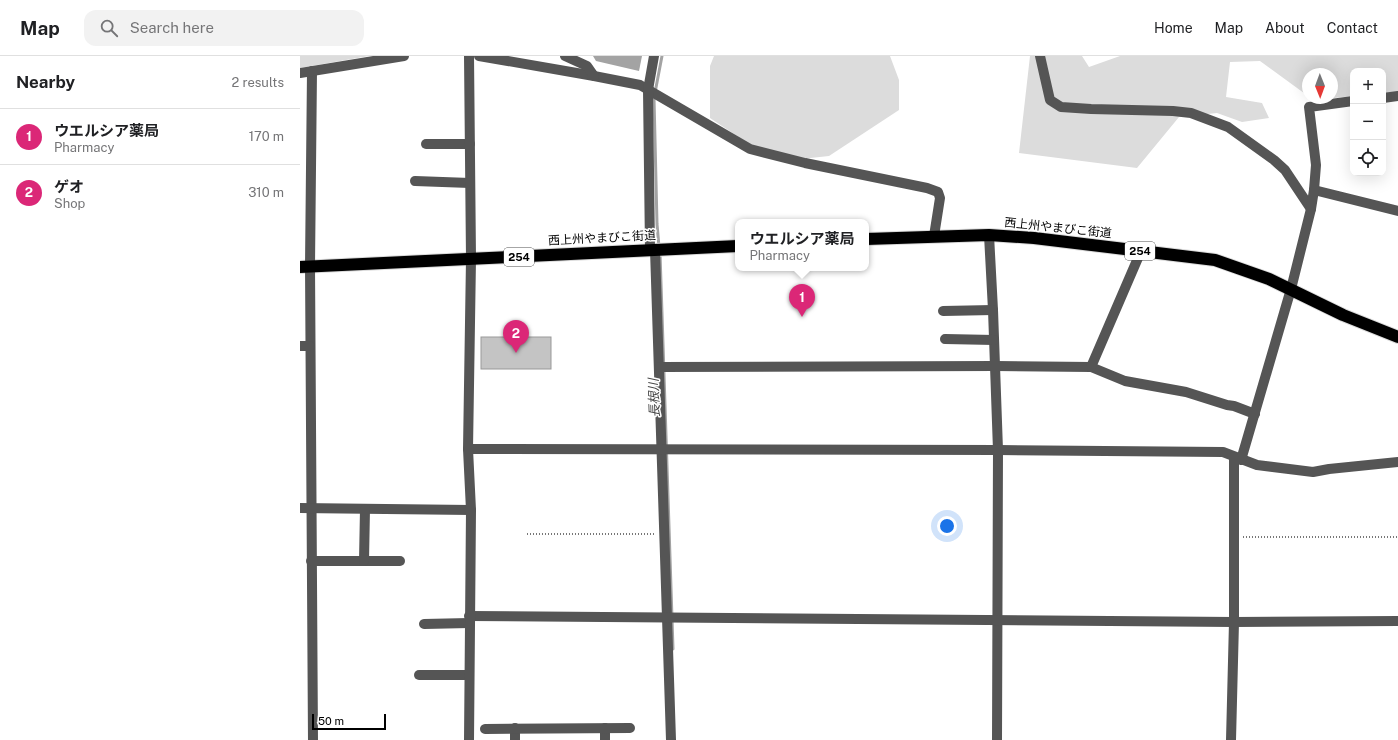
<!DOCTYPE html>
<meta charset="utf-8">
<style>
body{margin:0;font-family:"Public Sans","Noto Sans JP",sans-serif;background:#f2f2f2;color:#202124}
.controls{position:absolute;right:12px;top:12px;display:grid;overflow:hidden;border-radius:8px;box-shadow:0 4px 16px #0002}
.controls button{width:36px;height:36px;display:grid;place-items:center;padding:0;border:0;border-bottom:1px solid #e0e0e0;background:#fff;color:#202124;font:20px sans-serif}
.compass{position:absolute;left:1002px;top:12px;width:36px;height:36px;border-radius:50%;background:#fff;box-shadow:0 4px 16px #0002;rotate:179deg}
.scale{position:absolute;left:12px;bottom:10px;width:74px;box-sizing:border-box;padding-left:4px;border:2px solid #000;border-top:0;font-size:11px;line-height:14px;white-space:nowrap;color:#000;-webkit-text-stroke:3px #fff;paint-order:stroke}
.you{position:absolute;left:647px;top:470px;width:14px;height:14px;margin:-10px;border:3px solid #fff;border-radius:50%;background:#1a73e8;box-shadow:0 0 0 6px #1a73e833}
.badge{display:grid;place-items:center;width:26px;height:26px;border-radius:50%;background:#db2777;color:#fff;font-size:13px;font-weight:700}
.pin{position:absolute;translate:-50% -33px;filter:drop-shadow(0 1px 2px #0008)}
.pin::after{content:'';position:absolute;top:21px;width:14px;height:12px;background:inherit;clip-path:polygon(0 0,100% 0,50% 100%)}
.popup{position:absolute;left:435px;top:163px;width:134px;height:52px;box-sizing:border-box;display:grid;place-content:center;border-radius:8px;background:#fff;filter:drop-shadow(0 1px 3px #0005);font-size:13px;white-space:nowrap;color:#757577}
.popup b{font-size:15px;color:#202124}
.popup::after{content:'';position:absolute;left:50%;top:100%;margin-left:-8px;border:8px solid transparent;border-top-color:#fff}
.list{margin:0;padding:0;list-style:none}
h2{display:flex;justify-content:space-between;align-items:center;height:52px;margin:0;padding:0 16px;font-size:17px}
h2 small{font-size:13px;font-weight:400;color:#757577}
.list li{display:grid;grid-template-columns:26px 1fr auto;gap:12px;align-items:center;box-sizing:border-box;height:56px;padding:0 16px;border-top:1px solid #e0e0e0}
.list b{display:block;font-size:15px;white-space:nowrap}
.list p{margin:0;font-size:13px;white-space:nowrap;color:#757577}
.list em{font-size:13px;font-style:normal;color:#757577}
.icon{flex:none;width:22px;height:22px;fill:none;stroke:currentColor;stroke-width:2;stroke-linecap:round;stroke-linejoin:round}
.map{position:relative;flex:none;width:1098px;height:684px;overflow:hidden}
header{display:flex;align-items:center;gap:24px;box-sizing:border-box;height:56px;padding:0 20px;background:#fff;border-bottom:1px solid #e0e0e0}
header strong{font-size:19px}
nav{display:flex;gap:22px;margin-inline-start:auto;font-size:14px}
.search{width:280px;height:36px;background:#f2f2f2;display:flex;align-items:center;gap:10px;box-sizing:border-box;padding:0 14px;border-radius:12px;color:#757577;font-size:15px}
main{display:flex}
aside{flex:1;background:#fff}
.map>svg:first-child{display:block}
</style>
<header>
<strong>Map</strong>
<div class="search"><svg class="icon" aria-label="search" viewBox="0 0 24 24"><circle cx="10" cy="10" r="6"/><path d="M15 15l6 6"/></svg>Search here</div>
<nav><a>Home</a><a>Map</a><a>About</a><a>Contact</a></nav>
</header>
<main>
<aside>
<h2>Nearby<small>2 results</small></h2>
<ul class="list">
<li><span class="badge">1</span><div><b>ウエルシア薬局</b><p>Pharmacy</p></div><em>170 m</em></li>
<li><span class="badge">2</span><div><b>ゲオ</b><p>Shop</p></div><em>310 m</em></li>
</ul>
</aside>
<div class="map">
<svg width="1098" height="684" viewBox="0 0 1098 684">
<rect width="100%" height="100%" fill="#fff"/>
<g fill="#dcdcdc">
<polygon points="0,0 69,0 0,12"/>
<polygon points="414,0 590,0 599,24 599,54 529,100 501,103 458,94 410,62 410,10"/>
<polygon points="730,0 782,0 789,11 820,0 1098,0 1098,36 1083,37 1083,15 1053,15 1053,40 1024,43 1016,42 1032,42 1032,18 1008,18 1008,40 960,5 930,6 926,41 962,47 969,62 942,66 917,57 879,61 837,112 719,97"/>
</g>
<polygon fill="#a3a3a3" points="293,0 342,0 339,15 296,5"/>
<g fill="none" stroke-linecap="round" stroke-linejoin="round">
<g stroke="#a3a3a3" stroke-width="3">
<polyline points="359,191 357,168 354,42 362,0"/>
<polyline points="360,197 373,593"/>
</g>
</g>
<rect fill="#c4c4c4" stroke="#999" x="181" y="281" width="70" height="32"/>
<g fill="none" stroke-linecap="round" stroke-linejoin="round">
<defs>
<g id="highway">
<polyline points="566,183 689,179 734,182 915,204 969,223 1043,259 1098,281"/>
<polyline points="0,211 438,190"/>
</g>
</defs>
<use href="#highway" stroke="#dbdbdb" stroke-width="14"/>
<g stroke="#777" stroke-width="2" stroke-dasharray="1 2" stroke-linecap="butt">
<polyline points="227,478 356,478"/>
<polyline points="943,481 1098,481"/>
</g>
<g stroke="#555" stroke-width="10">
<polyline points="179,0 294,20 340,29 450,93 505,107 627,132 638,136 640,142 634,180"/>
<polyline points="265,0 287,10 294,20"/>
<polyline points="740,0 750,44 761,51 791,53 873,55 891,57 928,71 974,104 985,114 1011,153"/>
<polyline points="12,15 10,210 13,684"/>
<polyline points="0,17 104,0"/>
<polyline points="1083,42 1098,40"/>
<polyline points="126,88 170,88"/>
<polyline points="115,125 170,127"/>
<polyline points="1014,134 1098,155"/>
<polyline points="689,179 693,254 698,394 697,684"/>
<polyline points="350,194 348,34 354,0"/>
<polyline points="355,194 371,684"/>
<polyline points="643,255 693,254"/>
<polyline points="645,283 694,284"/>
<polyline points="0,290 10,290"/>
<polyline points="360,311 695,310 791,311 825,325 886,336 927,349 934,350 955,358"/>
<polyline points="791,311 841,195"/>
<polyline points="168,393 698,394 923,396 957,409 1013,416 1029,413 1098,406"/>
<polyline points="941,404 991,233 1011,153 1014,134 1016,109 1009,51 1053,45"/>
<polyline points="0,452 171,454"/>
<polyline points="11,505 100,505"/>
<polyline points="64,505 65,453"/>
<polyline points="169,560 934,566 1098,565"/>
<polyline points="124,568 169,567"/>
<polyline points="119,619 169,619"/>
<polyline points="215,672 215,684"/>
<polyline points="305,672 305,684"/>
<polyline points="185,673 330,672"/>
<polyline points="169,684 171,454 168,393 171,203 169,0"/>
<polyline points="931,684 934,566 934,401"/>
</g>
<use href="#highway" stroke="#000" stroke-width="12"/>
</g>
<g text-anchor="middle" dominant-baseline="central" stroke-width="3" stroke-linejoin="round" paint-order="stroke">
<g fill="#fff" stroke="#4c4c4c" stroke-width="1">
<rect x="825" y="186" width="30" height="18" rx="3"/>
<rect x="204" y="192" width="30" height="18" rx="3"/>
</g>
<g font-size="11" font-weight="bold" fill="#000">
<text x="840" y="195">254</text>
<text x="219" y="201">254</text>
</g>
<g font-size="12" fill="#000" stroke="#fff">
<text transform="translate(758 172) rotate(6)">西上州やまびこ街道</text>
<text transform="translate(302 182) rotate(-3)">西上州やまびこ街道</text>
</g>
<g font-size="13" font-style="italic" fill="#444" stroke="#fff">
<text transform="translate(354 342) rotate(-92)">長根川</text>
</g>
</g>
</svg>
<div class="controls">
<button>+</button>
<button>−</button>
<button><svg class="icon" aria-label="locate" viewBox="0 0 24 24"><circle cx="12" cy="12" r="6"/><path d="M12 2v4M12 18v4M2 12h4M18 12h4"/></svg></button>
</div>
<svg class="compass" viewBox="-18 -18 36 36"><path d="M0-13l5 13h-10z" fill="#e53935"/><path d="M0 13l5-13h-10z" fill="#757577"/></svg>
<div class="scale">50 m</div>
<div class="you"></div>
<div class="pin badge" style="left:502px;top:261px">1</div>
<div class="popup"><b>ウエルシア薬局</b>Pharmacy</div>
<div class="pin badge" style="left:216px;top:297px">2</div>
</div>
</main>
